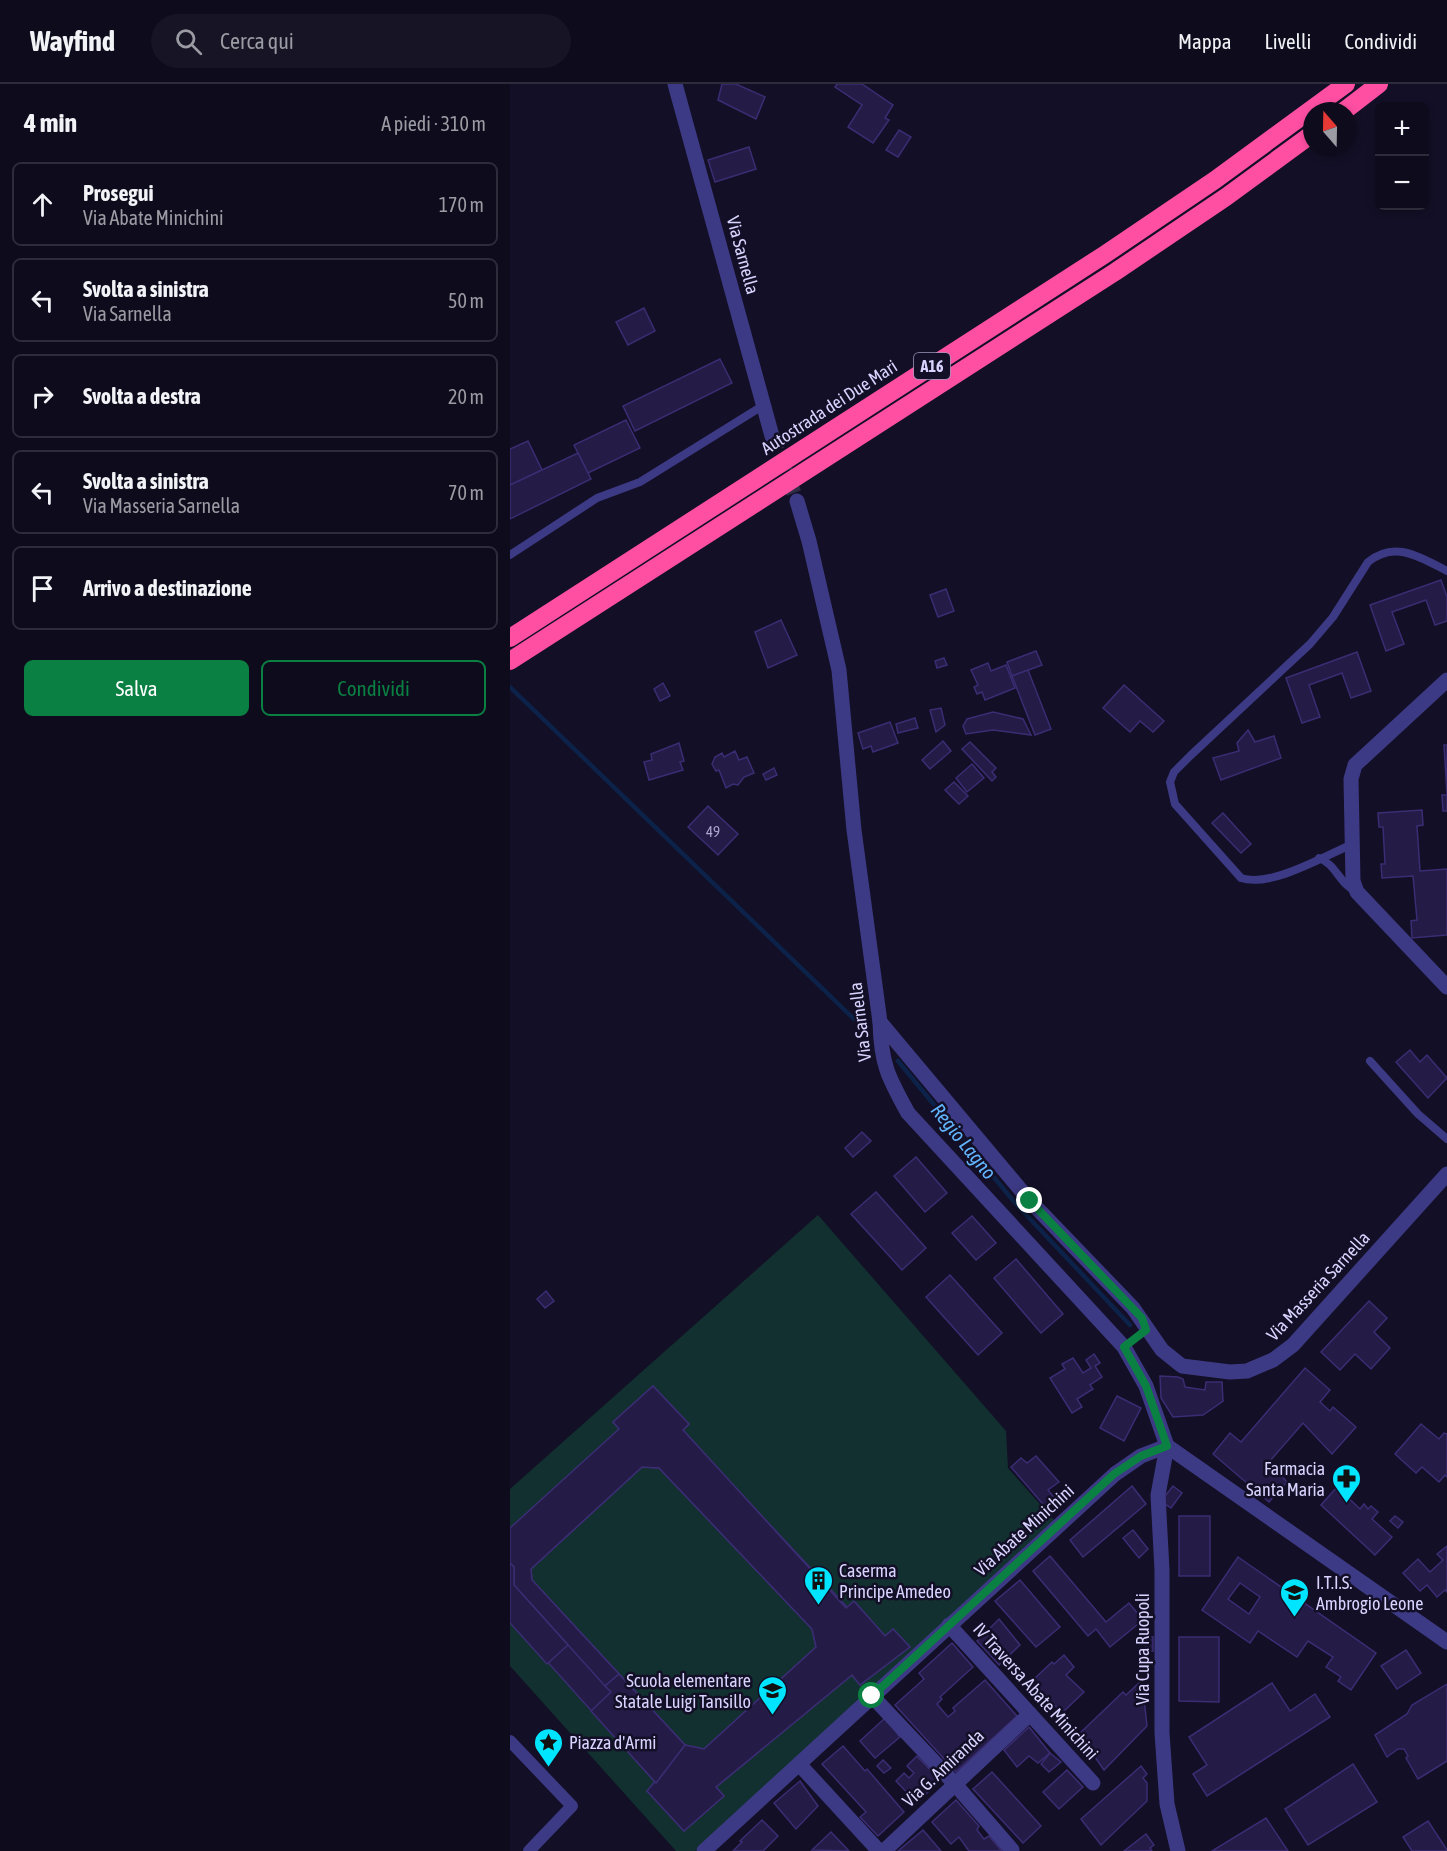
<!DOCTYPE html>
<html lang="it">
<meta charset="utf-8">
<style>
body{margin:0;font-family:"Asap Condensed",sans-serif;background:#171425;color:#f1f3f6}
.controls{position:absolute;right:18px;top:18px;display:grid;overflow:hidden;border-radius:9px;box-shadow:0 3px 9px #0003}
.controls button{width:54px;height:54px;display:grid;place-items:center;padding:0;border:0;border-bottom:2px solid #2e2b3b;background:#0e0b1c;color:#f1f3f6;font:30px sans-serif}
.compass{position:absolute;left:793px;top:18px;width:54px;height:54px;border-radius:50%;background:#0e0b1c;box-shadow:0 3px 9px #0003;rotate:340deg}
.stop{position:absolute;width:18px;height:18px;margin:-14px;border:4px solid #0b8043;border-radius:50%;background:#fff}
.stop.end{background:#0b8043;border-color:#fff;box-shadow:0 2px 6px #0008}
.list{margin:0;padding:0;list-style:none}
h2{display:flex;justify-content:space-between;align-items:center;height:78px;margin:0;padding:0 24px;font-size:26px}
h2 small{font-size:20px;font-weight:400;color:#9b9ba3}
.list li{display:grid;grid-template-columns:39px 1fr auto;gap:18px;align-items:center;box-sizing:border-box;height:84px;margin:0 12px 12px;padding:0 12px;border:2px solid #2e2b3b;border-radius:9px}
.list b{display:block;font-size:22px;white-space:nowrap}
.list p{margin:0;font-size:20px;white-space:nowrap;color:#9b9ba3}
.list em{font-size:20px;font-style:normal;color:#9b9ba3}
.actions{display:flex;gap:12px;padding:18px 24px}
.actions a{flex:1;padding:14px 0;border:2px solid #0b8043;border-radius:9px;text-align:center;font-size:21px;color:#0b8043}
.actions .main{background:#0b8043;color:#fff}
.icon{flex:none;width:33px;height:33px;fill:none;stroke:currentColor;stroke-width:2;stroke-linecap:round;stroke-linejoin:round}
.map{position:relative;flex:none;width:937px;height:1767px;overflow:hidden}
header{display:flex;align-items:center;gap:36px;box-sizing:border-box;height:84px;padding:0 30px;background:#0e0b1c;border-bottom:2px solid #2e2b3b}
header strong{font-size:28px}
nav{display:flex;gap:33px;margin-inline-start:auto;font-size:21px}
.search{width:420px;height:54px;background:#171425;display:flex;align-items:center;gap:15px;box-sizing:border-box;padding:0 21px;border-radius:33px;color:#9b9ba3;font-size:22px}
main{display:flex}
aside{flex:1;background:#0e0b1c}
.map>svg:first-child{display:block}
</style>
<header>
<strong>Wayfind</strong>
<div class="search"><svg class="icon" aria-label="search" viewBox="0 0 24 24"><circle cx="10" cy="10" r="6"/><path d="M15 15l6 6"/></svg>Cerca qui</div>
<nav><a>Mappa</a><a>Livelli</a><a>Condividi</a></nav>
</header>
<main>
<aside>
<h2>4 min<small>A piedi · 310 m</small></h2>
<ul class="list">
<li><svg class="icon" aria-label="ahead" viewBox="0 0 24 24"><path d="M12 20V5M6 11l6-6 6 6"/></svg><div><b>Prosegui</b><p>Via Abate Minichini</p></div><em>170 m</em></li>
<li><svg class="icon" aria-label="left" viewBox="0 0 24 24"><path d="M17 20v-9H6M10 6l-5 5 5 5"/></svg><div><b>Svolta a sinistra</b><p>Via Sarnella</p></div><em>50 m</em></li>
<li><svg class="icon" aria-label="right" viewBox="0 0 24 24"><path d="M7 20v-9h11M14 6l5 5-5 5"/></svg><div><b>Svolta a destra</b></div><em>20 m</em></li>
<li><svg class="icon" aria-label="left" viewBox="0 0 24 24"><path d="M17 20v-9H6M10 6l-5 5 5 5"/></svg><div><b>Svolta a sinistra</b><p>Via Masseria Sarnella</p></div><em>70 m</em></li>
<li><svg class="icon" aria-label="arrive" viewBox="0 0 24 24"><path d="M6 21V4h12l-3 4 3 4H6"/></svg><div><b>Arrivo a destinazione</b></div></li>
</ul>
<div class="actions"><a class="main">Salva</a><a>Condividi</a></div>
</aside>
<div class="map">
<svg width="937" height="1767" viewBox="0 0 937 1767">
<rect width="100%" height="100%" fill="#130f26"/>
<polygon fill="#12302f" points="308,1131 496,1347 498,1384 544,1436 185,1767 166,1767 0,1582 0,1405"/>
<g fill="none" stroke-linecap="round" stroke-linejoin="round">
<g stroke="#0c2248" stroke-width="4.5">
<polyline points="0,603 344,935"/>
<polyline points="388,977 506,1120 620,1241"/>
</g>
</g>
<g fill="#241b47" stroke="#3b2d73" stroke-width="1.5" fill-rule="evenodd">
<polygon points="212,0 226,0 255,13 246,35 208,16"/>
<polygon points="327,0 352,0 383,21 375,34 379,36 363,59 338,43 352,21 325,3"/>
<polygon points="389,46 401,53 388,73 376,66"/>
<polygon points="239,63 246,85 205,98 198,76"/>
<polygon points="134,224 145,247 118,261 106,238"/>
<polygon points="210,275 222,299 125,347 113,322"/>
<polygon points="116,336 130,364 78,389 64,361"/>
<polygon points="18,357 32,386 0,401 0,365"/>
<polygon points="68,369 81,395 0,435 0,401"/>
<polygon points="931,496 937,513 937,537 925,541 916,516 882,528 894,560 876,567 860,521"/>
<polygon points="436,505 444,527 428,533 420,511"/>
<polygon points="271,536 287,571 258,584 245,548"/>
<polygon points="526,567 532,581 502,592 497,578"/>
<polygon points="847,568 861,607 841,614 832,589 799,601 810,633 792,639 776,594"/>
<polygon points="434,574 437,581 427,584 425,577"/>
<polygon points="478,579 481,587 496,581 505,604 475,616 472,608 467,610 464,603 468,601 461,586"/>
<polygon points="518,586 541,645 525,651 502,592"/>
<polygon points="153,599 160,612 150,617 144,605"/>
<polygon points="614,601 654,637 643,648 630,637 620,648 593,624"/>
<polygon points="431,624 435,641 426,648 420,626"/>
<polygon points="483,628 513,635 521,651 483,646 456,650 453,642 457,635"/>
<polygon points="405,634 408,644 388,649 386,640"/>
<polygon points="380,638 388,659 363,668 361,662 353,665 348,649"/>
<polygon points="738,646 745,658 764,652 771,674 711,696 703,674 729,667 727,659"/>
<polygon points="433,657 441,667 420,685 412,676"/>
<polygon points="460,658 486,684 482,688 486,693 482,697 452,665"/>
<polygon points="169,659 174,677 170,678 173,686 139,696 134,678 142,676 141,670"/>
<polygon points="934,661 937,661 937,711"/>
<polygon points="225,667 229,676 237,673 244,689 234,693 228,701 223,700 216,704 209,686 206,687 202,680 205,673 212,669 214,673"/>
<polygon points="462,680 474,694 457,708 446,694"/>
<polygon points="264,684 267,691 256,696 253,690"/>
<polygon points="444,698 458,712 449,720 435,706"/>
<polygon points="932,711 937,711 937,727 933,727"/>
<polygon points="198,722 228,750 208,771 178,743"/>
<polygon points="912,726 913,741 907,742 910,787 937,785 937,851 902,854 901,837 907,836 903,792 872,794 871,780 875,780 873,743 869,743 868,729"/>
<polygon points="713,729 741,760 731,769 702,739"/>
<polygon points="900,966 910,978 917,971 937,994 918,1014 886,978"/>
<polygon points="352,1048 361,1057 343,1073 335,1064"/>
<polygon points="406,1073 437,1109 415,1128 384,1092"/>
<polygon points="366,1108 416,1164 392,1186 341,1130"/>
<polygon points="462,1132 486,1159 466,1176 442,1149"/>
<polygon points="506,1175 553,1230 531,1249 484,1194"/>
<polygon points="440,1191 492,1249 468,1271 416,1213"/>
<polygon points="36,1207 44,1217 35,1224 27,1215"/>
<polygon points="859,1217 877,1234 864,1248 880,1264 861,1285 845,1270 830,1286 811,1268"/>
<polygon points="584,1270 590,1279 585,1282 592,1293 580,1301 583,1305 567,1315 572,1323 562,1329 540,1294 555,1285 552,1280 563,1274 573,1289 581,1284 576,1276"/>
<polygon points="795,1284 820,1306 810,1318 820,1327 823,1323 846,1343 822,1370 793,1339 759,1378 777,1398 759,1418 703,1370 720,1349 731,1358"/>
<polygon points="650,1292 668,1293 673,1295 675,1303 695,1306 696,1298 712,1298 713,1317 693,1331 663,1333 651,1314"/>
<path d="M143 1302 179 1340 173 1346 218 1396 340 1526 344 1517 375 1552 383 1545 400 1563 350 1601 342 1591 206 1703 214 1712 174 1747 137 1707 146 1699 0 1536V1456L116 1352 103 1338ZM132 1383 149 1384 302 1545 306 1563 194 1665 175 1661 22 1496 21 1485Z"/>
<polygon points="143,1302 179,1340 173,1346 336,1524 344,1517 375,1552 383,1545 400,1563 350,1601 342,1591 206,1703 214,1712 174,1747 137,1707 175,1661 194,1665 306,1563 302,1545 149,1384 132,1383 21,1485 22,1496 109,1590 95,1602 4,1501 4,1483 0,1479 0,1444 109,1345 103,1338"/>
<polygon points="607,1312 631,1324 614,1357 590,1344"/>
<polygon points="911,1340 929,1355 934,1349 937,1350 937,1393 935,1391 929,1398 912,1383 906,1389 885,1370"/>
<polygon points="526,1372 549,1398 538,1406 546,1416 537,1425 501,1383 511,1374 517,1379"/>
<polygon points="622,1402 636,1420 573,1473 560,1456"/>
<polygon points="663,1402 672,1409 661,1424 655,1420 655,1412"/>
<polygon points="827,1403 850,1425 854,1420 858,1425 861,1422 868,1428 862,1435 882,1453 865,1471 811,1421"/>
<rect x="669" y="1432" width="31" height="60"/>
<polygon points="885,1432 893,1438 888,1444 880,1437"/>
<polygon points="623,1446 638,1465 629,1474 613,1454"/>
<polygon points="937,1462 937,1508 935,1506 927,1513 917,1501 910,1507 893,1489 908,1475 920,1488 933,1476 927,1470"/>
<polygon points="540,1472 596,1538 619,1519 633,1536 600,1563 586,1545 578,1552 523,1487"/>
<path d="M728 1473 866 1569 841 1606 828 1597 831 1593 816 1583 823 1573 798 1557 787 1573 748 1547 740 1559 692 1526ZM730 1499 750 1513 739 1530 718 1515Z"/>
<polygon points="0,1479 4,1483 4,1501 58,1561 37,1580 0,1539"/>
<polygon points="510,1496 550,1543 526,1563 485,1517"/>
<polygon points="489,1535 510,1561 489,1581 467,1557"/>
<polygon points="636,1552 643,1553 643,1567 635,1568"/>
<polygon points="669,1553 709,1553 709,1618 669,1617"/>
<polygon points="442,1559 463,1583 430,1613 432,1615 427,1620 438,1633 445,1627 443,1624 475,1596 507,1632 446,1688 385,1621 414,1595 409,1589"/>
<polygon points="896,1566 911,1589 887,1605 871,1582"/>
<polygon points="554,1571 564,1583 556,1591 574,1608 552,1629 522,1597 542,1578 544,1580"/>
<polygon points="109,1590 175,1661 146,1699 81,1627 101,1608 95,1602"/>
<polygon points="629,1599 633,1605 637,1642 594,1686 569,1650 613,1608 616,1611"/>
<polygon points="762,1599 780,1627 805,1610 820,1633 697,1712 683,1690 697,1681 679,1653"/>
<polygon points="937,1600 937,1677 908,1695 896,1674 898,1672 894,1665 888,1665 877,1673 865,1651 897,1630 902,1621"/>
<polygon points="375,1634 390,1653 365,1674 350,1657"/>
<polygon points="519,1643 540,1669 528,1679 519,1672 507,1683 494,1666"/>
<polygon points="333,1662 355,1687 357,1685 394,1728 368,1752 350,1733 356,1728 312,1680"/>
<polygon points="540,1669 551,1678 539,1688 531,1680"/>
<polygon points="407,1672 430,1696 407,1719 386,1697 394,1689 399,1694 404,1689 397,1682"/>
<polygon points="373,1676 381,1684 374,1689 367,1682"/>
<polygon points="843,1680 867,1718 798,1761 775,1725"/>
<polygon points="631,1682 637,1690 633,1694 637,1699 637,1717 591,1761 571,1735"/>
<polygon points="557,1686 573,1703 549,1725 533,1708"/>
<polygon points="482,1688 531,1742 513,1759 463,1705"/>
<polygon points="290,1697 308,1722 286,1745 264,1719"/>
<polygon points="446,1716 469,1742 467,1746 474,1755 479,1752 492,1767 459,1767 449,1753 441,1760 422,1738"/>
<polygon points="756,1734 778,1767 702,1767"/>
<polygon points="252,1736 268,1752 253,1767 223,1767 232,1758 230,1757"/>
<polygon points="918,1737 937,1766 937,1767 902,1767 893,1753"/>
<polygon points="413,1746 431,1767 388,1767"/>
<polygon points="321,1748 339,1767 302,1766"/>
<polygon points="636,1750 644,1761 640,1764 642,1767 614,1767"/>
</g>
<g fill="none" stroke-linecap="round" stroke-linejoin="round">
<polyline stroke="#312d47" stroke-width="15" stroke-dasharray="15 8" stroke-linecap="butt" points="262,352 287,417"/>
<g stroke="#3d3a85" stroke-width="8">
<polyline points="0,471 87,414 130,398 254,321"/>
<path d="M843 760C814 772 761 804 731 794L665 720 660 698 664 688 680 672 800 560 823 533 858 478C885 456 910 473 937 487"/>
<path d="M809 774C826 780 830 801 847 808"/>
<polyline points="860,977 908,1030 937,1055"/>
</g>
<polyline stroke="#3d3a85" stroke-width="12" points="0,1657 62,1722 19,1767"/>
<g stroke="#3d3a85" stroke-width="15">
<polyline points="165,0 262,352"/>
<path d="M287 417 299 457 329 586 344 746 370 938C371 980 378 993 398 1029L614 1263 636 1302 657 1362 648 1411 652 1486V1649L657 1720 668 1767"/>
<polyline points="937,596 845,681 841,695 843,797 847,808 937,903"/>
<polyline points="370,938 520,1117 623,1224 652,1266 672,1282 720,1288 737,1287 763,1276 783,1261 937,1090"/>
<polyline points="439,1541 583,1699"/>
<polyline points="362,1612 444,1699 502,1766"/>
<polyline points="289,1680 369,1767"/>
<polyline points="374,1767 520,1630"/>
</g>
<polyline stroke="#3d3a85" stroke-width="15" points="194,1767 605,1390 631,1372 657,1362 937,1558"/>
<g stroke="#ff4fa3" stroke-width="18">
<polyline points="834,27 869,0"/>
<polyline points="0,554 594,171 705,96 836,0"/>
<polyline points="0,577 605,188 716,113 802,50"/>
</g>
</g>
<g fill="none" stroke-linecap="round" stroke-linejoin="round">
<polyline stroke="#0b8043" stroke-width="8" points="362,1612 604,1390 631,1372 657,1362 636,1302 614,1263 636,1246 632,1234 520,1117"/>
</g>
<defs>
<symbol id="pharmacy-pin" viewBox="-11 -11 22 30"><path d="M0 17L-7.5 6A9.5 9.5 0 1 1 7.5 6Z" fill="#00e5ff" stroke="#130f26"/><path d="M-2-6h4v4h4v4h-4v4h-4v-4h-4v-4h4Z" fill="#111"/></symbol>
<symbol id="building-pin" viewBox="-11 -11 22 30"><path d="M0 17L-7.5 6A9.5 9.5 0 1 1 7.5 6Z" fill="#00e5ff" stroke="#130f26"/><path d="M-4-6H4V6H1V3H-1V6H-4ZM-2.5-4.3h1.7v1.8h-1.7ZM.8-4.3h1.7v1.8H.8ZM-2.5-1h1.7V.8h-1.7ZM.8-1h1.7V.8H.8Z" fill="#111"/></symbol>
<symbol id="university-pin" viewBox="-11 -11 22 30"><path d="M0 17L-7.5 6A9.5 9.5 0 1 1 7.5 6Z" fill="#00e5ff" stroke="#130f26"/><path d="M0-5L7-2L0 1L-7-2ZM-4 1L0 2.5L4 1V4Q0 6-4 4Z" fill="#111"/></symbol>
<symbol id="school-pin" viewBox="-11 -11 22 30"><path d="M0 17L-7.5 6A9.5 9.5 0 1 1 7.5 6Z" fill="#00e5ff" stroke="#130f26"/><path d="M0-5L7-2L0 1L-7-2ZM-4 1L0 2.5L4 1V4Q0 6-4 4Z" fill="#111"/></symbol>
<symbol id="sight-pin" viewBox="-11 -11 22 30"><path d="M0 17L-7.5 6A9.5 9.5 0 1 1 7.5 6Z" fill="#00e5ff" stroke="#130f26"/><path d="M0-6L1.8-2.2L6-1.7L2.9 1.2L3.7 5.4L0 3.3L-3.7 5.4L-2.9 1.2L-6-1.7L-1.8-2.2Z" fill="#111"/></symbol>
</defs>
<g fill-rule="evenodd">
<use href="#pharmacy-pin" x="820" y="1378" width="33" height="45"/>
<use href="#building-pin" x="292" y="1480" width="33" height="45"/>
<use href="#university-pin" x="768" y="1492" width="33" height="45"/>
<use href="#school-pin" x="246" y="1590" width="33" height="45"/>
<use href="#sight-pin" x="22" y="1642" width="33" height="45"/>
</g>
<g text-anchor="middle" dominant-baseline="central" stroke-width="5" stroke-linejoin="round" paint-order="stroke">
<g font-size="15" fill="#aca6d1">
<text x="203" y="747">49</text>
</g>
<rect fill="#130f26" stroke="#9e99be" stroke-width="1.5" x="404" y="269" width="36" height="26" rx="4.5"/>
<g font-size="16" font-weight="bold" fill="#d9d4ff">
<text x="422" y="282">A16</text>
</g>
<g font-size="18" fill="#d9d4ff" stroke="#130f26">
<text transform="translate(233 171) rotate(75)">Via Sarnella</text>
<text transform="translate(319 323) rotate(-33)">Autostrada dei Due Mari</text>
<text transform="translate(350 938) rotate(-97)">Via Sarnella</text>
<text transform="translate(808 1202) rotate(-47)">Via Masseria Sarnella</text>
<text transform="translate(514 1446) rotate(-42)">Via Abate Minichini</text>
<text transform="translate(632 1565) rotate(-90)">Via Cupa Ruopoli</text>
<text transform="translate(526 1607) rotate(48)">IV Traversa Abate Minichini</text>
<text transform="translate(433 1684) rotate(-43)">Via G. Amiranda</text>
</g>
<g font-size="18" fill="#d9d4ff" stroke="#130f26" text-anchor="start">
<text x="815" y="1384" text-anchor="end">Farmacia<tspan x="815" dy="21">Santa Maria</tspan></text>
<text x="329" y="1486">Caserma<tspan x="329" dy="21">Principe Amedeo</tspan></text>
<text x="806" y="1498">I.T.I.S.<tspan x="806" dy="21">Ambrogio Leone</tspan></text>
<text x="241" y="1596" text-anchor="end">Scuola elementare<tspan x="241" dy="21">Statale Luigi Tansillo</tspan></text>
<text x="59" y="1658">Piazza d'Armi</text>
</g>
<g font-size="20" font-style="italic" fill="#62b6ff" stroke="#130f26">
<text transform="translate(454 1057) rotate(51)">Regio Lagno</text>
</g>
</g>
</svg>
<div class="controls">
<button>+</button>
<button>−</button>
</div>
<svg class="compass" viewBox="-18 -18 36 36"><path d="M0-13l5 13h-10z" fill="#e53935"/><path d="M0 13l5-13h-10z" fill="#9b9ba3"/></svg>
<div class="stop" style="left:362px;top:1612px"></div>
<div class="stop end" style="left:520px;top:1117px"></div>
</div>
</main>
